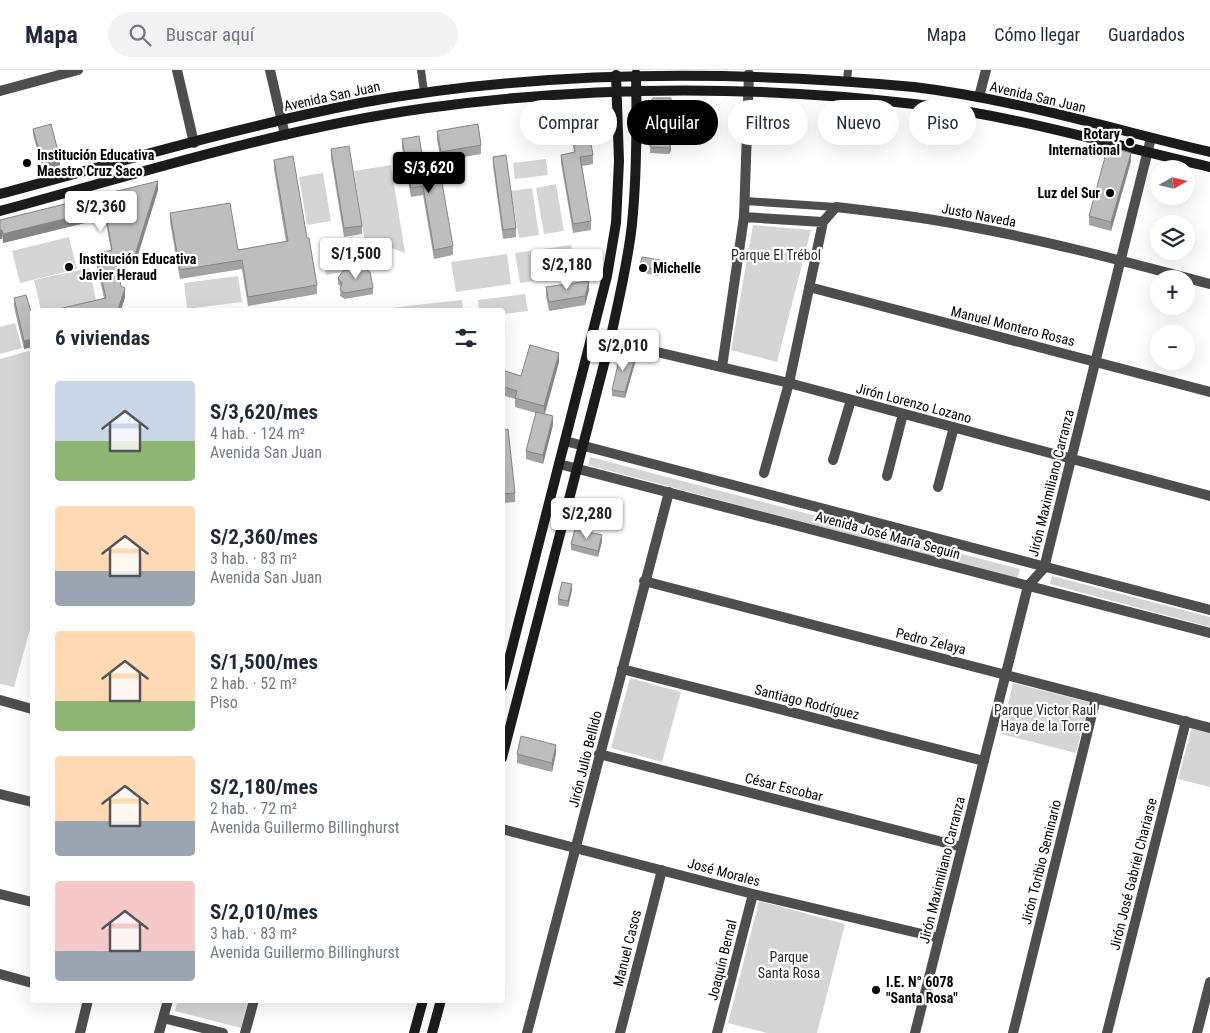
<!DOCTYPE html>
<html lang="es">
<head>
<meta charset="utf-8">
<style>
	:root { --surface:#fff; --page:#f2f2f3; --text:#1f2937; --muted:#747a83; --line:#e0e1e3; --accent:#000 }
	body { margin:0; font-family:"Roboto Condensed",sans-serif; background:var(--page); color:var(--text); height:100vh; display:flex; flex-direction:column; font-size:19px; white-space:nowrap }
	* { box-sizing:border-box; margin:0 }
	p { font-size:16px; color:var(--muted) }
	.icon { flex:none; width:28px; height:28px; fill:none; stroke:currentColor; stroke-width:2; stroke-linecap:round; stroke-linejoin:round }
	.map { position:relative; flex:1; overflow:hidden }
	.sheet { position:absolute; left:30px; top:238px; width:475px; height:695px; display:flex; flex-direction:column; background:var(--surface); border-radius:5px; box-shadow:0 5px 20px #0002 }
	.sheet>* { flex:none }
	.guide { position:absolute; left:520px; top:30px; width:475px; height:45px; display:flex; gap:10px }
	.needle { width:32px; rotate:82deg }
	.buttons { position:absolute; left:1150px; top:90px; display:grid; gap:10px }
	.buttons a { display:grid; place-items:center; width:45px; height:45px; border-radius:50%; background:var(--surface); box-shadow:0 5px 20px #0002; font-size:25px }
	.price { position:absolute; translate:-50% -42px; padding:0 11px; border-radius:5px; background:#fff; color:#222; font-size:16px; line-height:32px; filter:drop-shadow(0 1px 2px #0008) }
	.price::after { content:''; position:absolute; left:50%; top:30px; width:15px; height:11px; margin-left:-8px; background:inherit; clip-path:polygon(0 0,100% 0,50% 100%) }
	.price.on { background:var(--accent); color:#fff }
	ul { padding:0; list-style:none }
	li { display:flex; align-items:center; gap:15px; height:125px; padding:0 25px }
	li span { display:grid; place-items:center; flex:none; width:140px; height:100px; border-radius:5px; color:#555 }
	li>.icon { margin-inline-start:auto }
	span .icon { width:60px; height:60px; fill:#fffc; stroke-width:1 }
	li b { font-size:21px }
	h2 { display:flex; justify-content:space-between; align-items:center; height:60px; padding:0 25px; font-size:21px }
	.tag { padding:0 18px; border-radius:22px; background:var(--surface); box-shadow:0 5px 20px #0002; font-size:18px; line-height:45px }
	.tag.on { background:var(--accent); color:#fff }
	header { display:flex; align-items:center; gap:30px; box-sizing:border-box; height:70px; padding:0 25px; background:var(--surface); border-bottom:1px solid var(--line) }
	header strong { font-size:24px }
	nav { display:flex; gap:28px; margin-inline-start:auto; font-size:18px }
	.search { width:350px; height:45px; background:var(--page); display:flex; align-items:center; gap:12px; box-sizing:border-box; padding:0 18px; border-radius:28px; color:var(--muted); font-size:19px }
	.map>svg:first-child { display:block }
</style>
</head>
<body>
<header>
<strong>Mapa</strong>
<div class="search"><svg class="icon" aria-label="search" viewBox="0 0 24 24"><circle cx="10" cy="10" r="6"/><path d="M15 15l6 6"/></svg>Buscar aquí</div>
<nav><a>Mapa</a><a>Cómo llegar</a><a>Guardados</a></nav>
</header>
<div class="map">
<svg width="1210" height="963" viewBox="0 0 1210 963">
	<rect width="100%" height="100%" fill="#fff"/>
	<path fill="#d5d5d5" d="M546 89 548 105 515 109 513 93Z
		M391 95 405 183 364 168 354 101Z
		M323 103 331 151 307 155 299 107Z
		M556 114 564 161 544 164 536 118Z
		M532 118 539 165 519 168 511 121Z
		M753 155 811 160 777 292 731 280Z
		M69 167 77 199 20 213 12 181Z
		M371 173 375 196 326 205 322 182Z
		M571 175 576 205 520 213 515 183Z
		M507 184 511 214 456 222 451 192Z
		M89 198 97 234 69 240H41L34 210Z
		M238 206 242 232 187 239 184 213Z
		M525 224 528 241 503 244 502 240H479L478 230Z
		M462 230 463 240H371Z
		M15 253 22 278 0 284V257Z
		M32 280V552L14 617 0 614V289Z
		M590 387 1020 499 1017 509 588 395Z
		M1052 506 1210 547V557L1050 514Z
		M630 608 681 622 662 692 611 678Z
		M1013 613 1089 632 1076 683 1001 664Z
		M1192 657 1210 662V717L1178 709Z
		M759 831 845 854 817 963H767L728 953Z
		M178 930H248L241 958 175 941Z"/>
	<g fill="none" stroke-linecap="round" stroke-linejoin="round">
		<path stroke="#4e4e4e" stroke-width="8" d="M421 0 424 22
			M847 11 848 0
			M745 131 836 137"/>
		<path stroke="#4e4e4e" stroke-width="10" d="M177 0 194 73
			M0 21 78 0
			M979 27 986 0
			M744 147 823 152 836 137C880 142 923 147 967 156 1049 171 1130 193 1210 214
			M809 217 1210 322
			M610 271 789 313 1210 426
			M722 297 744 147 749 4
			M833 390 851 330
			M764 403 789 313 823 152
			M887 406 903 344
			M938 417 954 357
			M644 511 1210 658
			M622 599 984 691
			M0 630 32 639
			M599 684 962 777
			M0 724 32 732
			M502 759 753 824 939 868
			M0 824 32 832
			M0 904 32 913
			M163 948 223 963
			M80 963 88 930
			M159 963 168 930
			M245 963 254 930
			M527 963C575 783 620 602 669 422
			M620 963 662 800
			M717 963 753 824
			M915 963 1028 516 1044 498 1151 68
			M1013 963 1096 628
			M1107 963 1186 651
			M1197 963 1210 912"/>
		<path stroke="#4e4e4e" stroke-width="10" d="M270 0 285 65
			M565 371 1210 540
			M559 394 1210 563"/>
		<path stroke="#1b1b1b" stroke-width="10" d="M0 124C119 92 239 57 360 33 541 0 731 0 914 17 1014 29 1112 59 1210 82
			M0 141C141 103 282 58 427 38 587 16 753 15 914 34 1014 45 1112 75 1210 97
			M502 617 607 206 616 153 619 91 616 5
			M502 688 610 271C618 232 628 193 632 154 637 104 637 54 636 4
			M414 963 423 930
			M432 963 441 930"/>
	</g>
	<path fill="#a3a3a3" d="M649 33 671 80 669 84 650 83 651 61H649Z
		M568 38 593 85V94L582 96 591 151V160L573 163 561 93V85L574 82 568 47Z
		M33 59 60 95 43 100 33 65Z
		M437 61 481 75V84L441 91 437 70Z
		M402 69 426 109 453 176V185L434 189 423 125 411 127 402 78Z
		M331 79 362 156V164L344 167 331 88Z
		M493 87 516 158V167L503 169 493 96Z
		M274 90 307 168 317 215V224L248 236 242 199 180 209 170 152V143L238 180 286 172 274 99Z
		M1131 91 1111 161 1089 155V146Z
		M158 120 135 194 116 196 121 216 125 227 121 240H54L104 228 96 193V184L111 180 105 148 3 173 0 150Z
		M640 196H660L658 206 640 202Z
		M338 208 373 218V224L345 229 340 226 341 217 338 214Z
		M546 217 589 220 585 235 549 241 546 226Z
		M14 228 32 245V277L24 279 14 237Z
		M559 292 545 344 553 355 543 394 526 389V381L536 343 515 337V329L502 325V300L521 306Z
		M635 293 625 328 612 326V320Z
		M502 360 515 423V432L502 433Z
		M602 471 598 487 571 480V474Z
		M572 520 568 537 558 535V529Z
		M556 683 552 702 517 693V684Z"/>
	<path fill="#858585" d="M671 74V80L669 84V78Z
		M1131 83V91L1111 161V152Z
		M60 89V95L43 100V94Z
		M158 111V120L135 194V185Z
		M105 139V148L3 173V164Z
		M0 160H2V169H0Z
		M589 211V220L585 235V226Z
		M125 218V227L121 240H118Z
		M32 269V277L24 279V271Z
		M559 283V292L544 345V336Z
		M635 287V293L625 328V322Z
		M553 346V355L543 394V385Z
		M602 465V471L598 487V481Z
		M572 514V520L568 537V531Z
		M556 675V683L552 702V693Z"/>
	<path fill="#bebebe" stroke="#858585" d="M653 28H671V74L669 78 650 77 652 55H649V33Z
		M584 36 593 85 580 87 591 151 573 154 561 85 575 82 568 38Z
		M51 54 60 89 43 94 33 59Z
		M478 54 481 75 441 82 437 61Z
		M419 66 426 109 441 107 453 176 434 180 423 116 411 118 402 69Z
		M349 76 362 156 344 158 331 79Z
		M1108 76 1131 83 1111 152 1089 146Z
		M506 85 516 158 503 160 493 87Z
		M293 86 307 168H309L317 215 248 227 242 190 180 200 170 143 230 133 238 180 288 171 274 90Z
		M158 111 135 185 114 187 121 216 125 218 118 240H54L106 228 96 184 112 180 105 139 3 164 2 160H0V150Z
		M642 187 660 190 658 200 640 196Z
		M363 198 370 202 373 218 345 223 340 220 342 213 338 208 343 201Z
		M589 211 585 226 549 232 546 217Z
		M26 225 32 245V269L24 271 14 228Z
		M530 275 559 283 544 336 515 328 517 321 502 316V300L521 306Z
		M621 281 635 287 625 322 612 320Z
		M536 342 553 346 543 385 526 381Z
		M508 359 515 423 502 424V360Z
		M575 459 602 465 598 481 571 474Z
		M562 512 572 514 568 531 558 529Z
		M521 666 556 675 552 693 517 684Z"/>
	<g fill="#000" stroke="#fff" stroke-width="2">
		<circle cx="1130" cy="72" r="5"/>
		<circle cx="27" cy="93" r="5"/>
		<circle cx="1110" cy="123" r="5"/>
		<circle cx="69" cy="197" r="5"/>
		<circle cx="643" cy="198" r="5"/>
		<circle cx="876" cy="920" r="5"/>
	</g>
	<g text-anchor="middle" stroke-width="4.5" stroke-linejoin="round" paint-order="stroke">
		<g font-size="14" fill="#000" stroke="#fff">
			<text transform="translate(332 26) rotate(-12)" y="5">Avenida San Juan</text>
			<text transform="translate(1038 27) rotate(13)" y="5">Avenida San Juan</text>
			<text transform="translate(979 145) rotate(11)" y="5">Justo Naveda</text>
			<text transform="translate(1013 256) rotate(14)" y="5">Manuel Montero Rosas</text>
			<text transform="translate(914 333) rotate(15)" y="5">Jirón Lorenzo Lozano</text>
			<text transform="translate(1051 413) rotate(-76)" y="5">Jirón Maximiliano Carranza</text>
			<text transform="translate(888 465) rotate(15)" y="5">Avenida José María Seguín</text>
			<text transform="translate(931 571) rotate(14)" y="5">Pedro Zelaya</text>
			<text transform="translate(807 632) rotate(14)" y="5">Santiago Rodríguez</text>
			<text transform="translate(585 689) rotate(-76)" y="5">Jirón Julio Bellido</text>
			<text transform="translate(784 717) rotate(14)" y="5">César Escobar</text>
			<text transform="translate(1041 792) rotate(-76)" y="5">Jirón Toribio Seminario</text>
			<text transform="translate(942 800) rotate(-76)" y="5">Jirón Maximiliano Carranza</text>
			<text transform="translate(724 802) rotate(15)" y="5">José Morales</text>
			<text transform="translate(1133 804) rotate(-76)" y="5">Jirón José Gabriel Chariarse</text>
			<text transform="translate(627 878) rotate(-76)" y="5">Manuel Casos</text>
			<text transform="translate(722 890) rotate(-76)" y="5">Joaquín Bernal</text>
		</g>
		<g font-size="14" font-weight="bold" fill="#000" stroke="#fff" text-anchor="start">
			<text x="1120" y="69" text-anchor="end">Rotary<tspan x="1120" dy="16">International</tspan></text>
			<text x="37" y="90">Institución Educativa<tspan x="37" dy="16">Maestro Cruz Saco</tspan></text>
			<text x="1100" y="128" text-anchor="end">Luz del Sur</text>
			<text x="79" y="194">Institución Educativa<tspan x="79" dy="16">Javier Heraud</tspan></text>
			<text x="653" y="203">Michelle</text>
			<text x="886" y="917">I.E. N° 6078<tspan x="886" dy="16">"Santa Rosa"</tspan></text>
		</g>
		<g font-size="14" fill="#2c2c2c" stroke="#fff">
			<text x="776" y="190">Parque El Trébol</text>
			<text x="1045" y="645">Parque Victor Raul<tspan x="1045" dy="16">Haya de la Torre</tspan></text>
			<text x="789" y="892">Parque<tspan x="789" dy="16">Santa Rosa</tspan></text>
		</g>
	</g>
</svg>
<div class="buttons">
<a><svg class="needle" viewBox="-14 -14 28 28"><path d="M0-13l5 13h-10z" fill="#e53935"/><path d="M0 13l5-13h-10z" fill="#747a83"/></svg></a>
<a><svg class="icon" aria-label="layers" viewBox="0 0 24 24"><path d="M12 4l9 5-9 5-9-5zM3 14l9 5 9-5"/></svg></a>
<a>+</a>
<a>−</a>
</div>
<b class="price on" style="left:429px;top:124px">S/3,620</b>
<b class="price" style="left:101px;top:163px">S/2,360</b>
<b class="price" style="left:356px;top:210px">S/1,500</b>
<b class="price" style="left:567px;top:221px">S/2,180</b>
<b class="price" style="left:623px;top:302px">S/2,010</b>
<b class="price" style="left:587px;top:470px">S/2,280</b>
<div class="guide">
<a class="tag">Comprar</a>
<a class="tag on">Alquilar</a>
<a class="tag">Filtros</a>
<a class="tag">Nuevo</a>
<a class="tag">Piso</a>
</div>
<section class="sheet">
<h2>6 viviendas<svg class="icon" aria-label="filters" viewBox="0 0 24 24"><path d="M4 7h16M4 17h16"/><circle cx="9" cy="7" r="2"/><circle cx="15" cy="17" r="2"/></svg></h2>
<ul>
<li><span style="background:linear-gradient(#c9d6e8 60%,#8fb573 0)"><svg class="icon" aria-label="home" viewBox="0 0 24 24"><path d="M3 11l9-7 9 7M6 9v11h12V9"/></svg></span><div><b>S/3,620/mes</b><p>4 hab. · 124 m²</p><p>Avenida San Juan</p></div></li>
<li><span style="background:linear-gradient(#ffd9b3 65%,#9aa5b1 0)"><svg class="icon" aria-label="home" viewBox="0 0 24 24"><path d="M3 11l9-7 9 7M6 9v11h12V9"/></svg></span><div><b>S/2,360/mes</b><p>3 hab. · 83 m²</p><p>Avenida San Juan</p></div></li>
<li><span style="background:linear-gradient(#ffd9b3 70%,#8fb573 0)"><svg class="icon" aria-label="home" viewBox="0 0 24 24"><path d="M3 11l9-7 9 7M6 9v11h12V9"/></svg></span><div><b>S/1,500/mes</b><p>2 hab. · 52 m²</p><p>Piso</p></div></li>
<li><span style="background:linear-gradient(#ffd9b3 65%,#9aa5b1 0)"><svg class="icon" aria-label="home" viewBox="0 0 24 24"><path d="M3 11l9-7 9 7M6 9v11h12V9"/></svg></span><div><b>S/2,180/mes</b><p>2 hab. · 72 m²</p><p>Avenida Guillermo Billinghurst</p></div></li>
<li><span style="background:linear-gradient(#f6c9c9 70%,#9aa5b1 0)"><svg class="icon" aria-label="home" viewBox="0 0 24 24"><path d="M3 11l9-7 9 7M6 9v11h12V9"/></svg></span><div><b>S/2,010/mes</b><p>3 hab. · 83 m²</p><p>Avenida Guillermo Billinghurst</p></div></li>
</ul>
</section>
</div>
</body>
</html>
